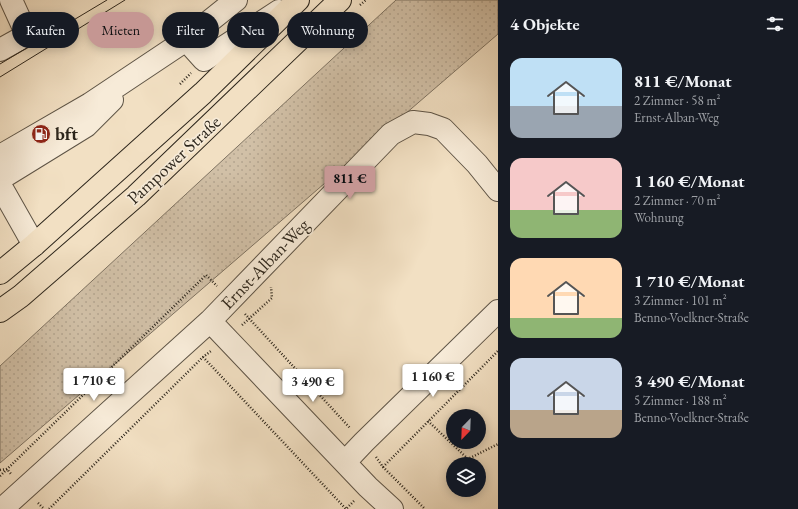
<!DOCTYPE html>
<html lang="de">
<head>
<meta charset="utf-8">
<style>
	:root { --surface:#171b24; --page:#242831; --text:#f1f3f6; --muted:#9ea1a6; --accent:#c59692 }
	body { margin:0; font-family:"EB Garamond",serif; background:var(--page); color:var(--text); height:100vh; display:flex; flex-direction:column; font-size:15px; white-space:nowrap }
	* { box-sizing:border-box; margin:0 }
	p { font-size:13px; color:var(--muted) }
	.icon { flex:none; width:22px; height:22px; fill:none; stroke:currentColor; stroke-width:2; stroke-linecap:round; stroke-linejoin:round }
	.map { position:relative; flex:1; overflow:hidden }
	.details { display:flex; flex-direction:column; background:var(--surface); width:300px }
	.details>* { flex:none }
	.guide { position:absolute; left:12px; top:12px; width:380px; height:36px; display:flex; gap:8px }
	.needle { width:26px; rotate:203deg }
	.tools { position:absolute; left:446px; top:409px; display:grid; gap:8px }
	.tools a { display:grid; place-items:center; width:40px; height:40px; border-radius:50%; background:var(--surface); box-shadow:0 2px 10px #0003; font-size:20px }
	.price { position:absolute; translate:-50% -34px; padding:0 9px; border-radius:4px; background:#fff; color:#222; font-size:13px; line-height:26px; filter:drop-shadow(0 1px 2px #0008) }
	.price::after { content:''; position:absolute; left:50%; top:24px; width:12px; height:9px; margin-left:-6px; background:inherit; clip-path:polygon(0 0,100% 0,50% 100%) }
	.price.current { background:var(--accent); color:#111 }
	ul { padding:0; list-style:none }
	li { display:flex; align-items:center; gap:12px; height:100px; padding:0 12px }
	li span { display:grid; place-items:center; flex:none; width:112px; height:80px; border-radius:12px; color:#555 }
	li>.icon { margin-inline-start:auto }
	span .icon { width:48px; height:48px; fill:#fffc; stroke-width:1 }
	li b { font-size:17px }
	h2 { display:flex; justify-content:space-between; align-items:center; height:48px; padding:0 12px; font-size:17px }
	.pill { padding:0 14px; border-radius:18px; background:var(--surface); box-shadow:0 2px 10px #0003; font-size:14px; line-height:36px }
	.pill.current { background:var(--accent); color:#111 }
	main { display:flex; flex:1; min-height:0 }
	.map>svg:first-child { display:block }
</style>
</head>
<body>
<main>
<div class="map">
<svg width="498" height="509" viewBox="0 0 498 509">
	<defs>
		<pattern id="grass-dots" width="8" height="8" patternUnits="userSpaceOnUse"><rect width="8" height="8" fill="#d1c0a7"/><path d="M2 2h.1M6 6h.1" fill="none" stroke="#b4a58f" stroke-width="1.8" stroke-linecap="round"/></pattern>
	</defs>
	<rect width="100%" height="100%" fill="#f2e0c3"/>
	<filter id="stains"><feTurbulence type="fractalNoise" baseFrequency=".005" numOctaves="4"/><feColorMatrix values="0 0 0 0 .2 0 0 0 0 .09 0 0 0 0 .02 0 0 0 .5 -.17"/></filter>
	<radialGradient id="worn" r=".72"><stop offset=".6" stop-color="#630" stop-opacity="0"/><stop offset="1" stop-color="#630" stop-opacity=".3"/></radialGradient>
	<path fill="url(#grass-dots)" stroke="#7f7362" d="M396 0H498V34L0 463V366Z"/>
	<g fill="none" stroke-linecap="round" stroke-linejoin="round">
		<defs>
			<path id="minor" d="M186 40 236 0
				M0 50 27 35 11 0
				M0 156 90 104 186 40 204 60 279 11
				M0 179 86 126 112 100
				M0 185 34 245
				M210 321 368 487 392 509
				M345 462 364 442 498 311
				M2 509 210 321 391 134 413 122 429 124 443 129 477 164 498 190"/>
			<path id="major" d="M0 273 34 245 203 93 298 0
				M0 311 21 296 136 196 340 0"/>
		</defs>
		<use href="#minor" stroke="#5e5446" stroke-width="24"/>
		<use href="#major" stroke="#2d261c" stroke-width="24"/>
		<path stroke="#2d261c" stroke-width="2.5" stroke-dasharray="1 2" stroke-linecap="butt" d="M360 5 366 0
			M180 84 191 73
			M245 314 350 428
			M242 325 272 298 271 287
			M203 357 346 509 355 500
			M428 421 468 459 498 444
			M376 457 383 467 425 509
			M383 467 498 351
			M0 470 7 469 11 474
			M0 476 206 275 217 286
			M38 503 44 509
			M49 509 203 357 211 351"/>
		<use href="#minor" stroke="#f7ebd8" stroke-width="22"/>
		<use href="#major" stroke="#f2e0c3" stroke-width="22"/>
		<path stroke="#2d261c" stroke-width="1" d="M0 64 107 0
			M0 77 125 0"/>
	</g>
	<defs>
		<symbol id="fuel-disc" viewBox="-11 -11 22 22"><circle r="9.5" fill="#8f2418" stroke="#f7ebd8"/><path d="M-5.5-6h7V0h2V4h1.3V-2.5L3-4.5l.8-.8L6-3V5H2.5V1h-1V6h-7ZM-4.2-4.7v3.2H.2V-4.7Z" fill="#fff"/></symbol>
	</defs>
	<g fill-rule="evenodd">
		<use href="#fuel-disc" x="30" y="123" width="22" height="22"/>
	</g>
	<g text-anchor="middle" stroke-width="3.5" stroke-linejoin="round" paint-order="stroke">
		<g font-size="18" font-weight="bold" fill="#2d261c" stroke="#f7ebd8" text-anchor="start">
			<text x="55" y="140">bft</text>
		</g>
		<g font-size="18" fill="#2d261c" stroke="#f7ebd8">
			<text transform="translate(174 160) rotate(-43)" y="6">Pampower Straße</text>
			<text transform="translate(265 264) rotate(-46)" y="6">Ernst-Alban-Weg</text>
		</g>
	</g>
	<rect width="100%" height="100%" filter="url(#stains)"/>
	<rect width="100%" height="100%" fill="url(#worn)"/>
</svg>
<div class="tools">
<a><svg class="needle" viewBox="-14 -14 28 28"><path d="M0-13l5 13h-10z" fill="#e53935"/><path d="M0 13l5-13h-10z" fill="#9ea1a6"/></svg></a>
<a><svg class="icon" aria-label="layers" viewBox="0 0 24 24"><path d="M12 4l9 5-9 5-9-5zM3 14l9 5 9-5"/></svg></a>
</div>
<b class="price current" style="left:350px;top:200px">811 €</b>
<b class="price" style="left:433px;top:398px">1 160 €</b>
<b class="price" style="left:94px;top:402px">1 710 €</b>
<b class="price" style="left:313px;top:403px">3 490 €</b>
<div class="guide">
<a class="pill">Kaufen</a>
<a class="pill current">Mieten</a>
<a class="pill">Filter</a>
<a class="pill">Neu</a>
<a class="pill">Wohnung</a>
</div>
</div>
<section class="details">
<h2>4 Objekte<svg class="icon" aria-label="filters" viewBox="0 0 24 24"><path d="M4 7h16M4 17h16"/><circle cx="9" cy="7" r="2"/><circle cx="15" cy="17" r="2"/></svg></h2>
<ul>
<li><span style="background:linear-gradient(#bfe0f5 60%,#9aa5b1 0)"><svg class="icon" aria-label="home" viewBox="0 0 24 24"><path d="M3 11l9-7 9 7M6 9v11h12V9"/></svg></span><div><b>811 €/Monat</b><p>2 Zimmer · 58 m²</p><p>Ernst-Alban-Weg</p></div></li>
<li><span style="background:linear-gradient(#f6c9c9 65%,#8fb573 0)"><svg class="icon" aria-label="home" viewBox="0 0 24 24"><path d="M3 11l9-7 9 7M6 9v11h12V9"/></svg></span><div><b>1 160 €/Monat</b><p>2 Zimmer · 70 m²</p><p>Wohnung</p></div></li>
<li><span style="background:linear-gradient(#ffd9b3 75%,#8fb573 0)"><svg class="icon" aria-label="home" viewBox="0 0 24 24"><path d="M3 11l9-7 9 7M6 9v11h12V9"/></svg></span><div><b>1 710 €/Monat</b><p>3 Zimmer · 101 m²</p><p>Benno-Voelkner-Straße</p></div></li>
<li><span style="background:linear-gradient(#c9d6e8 65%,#b9a48a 0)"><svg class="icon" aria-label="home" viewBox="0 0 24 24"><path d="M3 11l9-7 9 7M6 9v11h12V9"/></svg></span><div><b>3 490 €/Monat</b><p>5 Zimmer · 188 m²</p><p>Benno-Voelkner-Straße</p></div></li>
</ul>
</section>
</main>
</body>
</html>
